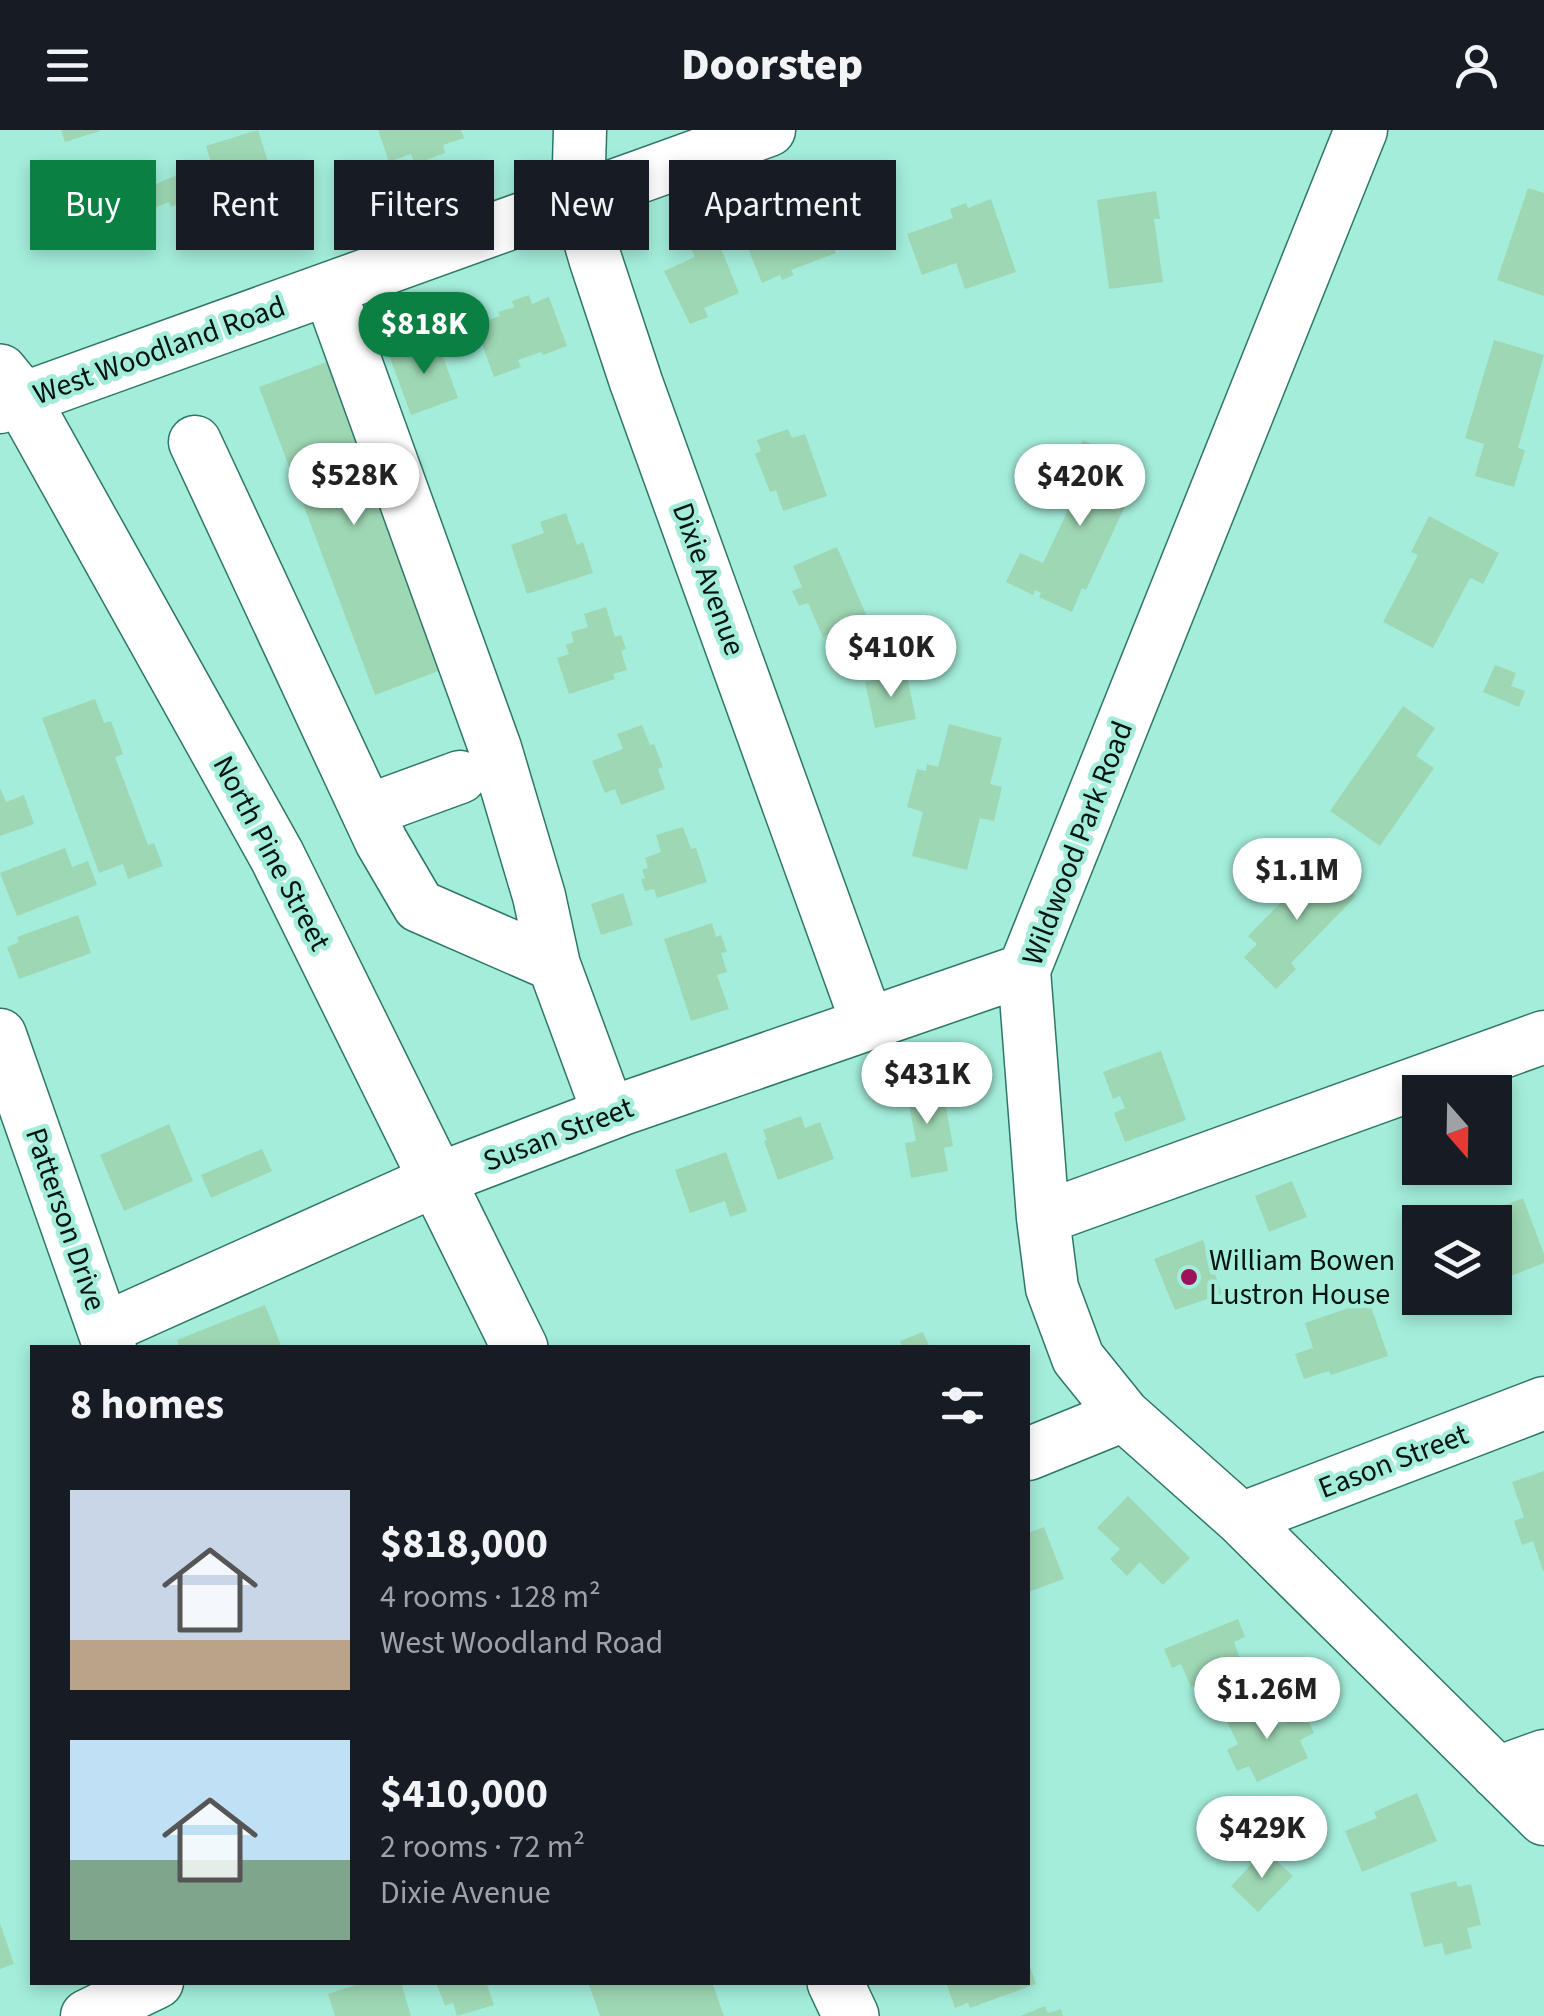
<!DOCTYPE html>
<html lang="en">
<head>
<meta charset="utf-8">
<style>
	:root { --surface:#171b24; --page:#20242c; --text:#f1f3f6; --muted:#9ea1a6; --accent:#0b8043 }
	body { margin:0; font-family:"Source Sans 3",sans-serif; background:var(--page); color:var(--text); height:100vh; display:flex; flex-direction:column; font-size:38px; white-space:nowrap }
	* { box-sizing:border-box; margin:0 }
	p { font-size:32px; color:var(--muted) }
	.icon { flex:none; width:55px; height:55px; fill:none; stroke:currentColor; stroke-width:2; stroke-linecap:round; stroke-linejoin:round }
	.map { position:relative; flex:1; overflow:hidden }
	.details { position:absolute; left:30px; top:1215px; width:1000px; height:640px; display:flex; flex-direction:column; background:var(--surface); border-radius:0px; box-shadow:0 5px 15px #0003 }
	.details>* { flex:none }
	.hud { position:absolute; left:30px; top:30px; width:1000px; height:90px; display:flex; gap:20px }
	.needle { width:65px; rotate:160deg }
	.tools { position:absolute; left:1402px; top:945px; display:grid; gap:20px }
	.tools a { display:grid; place-items:center; width:110px; height:110px; border-radius:0px; background:var(--surface); box-shadow:0 5px 15px #0003; font-size:50px }
	.price { position:absolute; translate:-50% -85px; padding:0 22px; border-radius:35px; background:#fff; color:#222; font-size:32px; line-height:65px; filter:drop-shadow(0 2px 5px #0008) }
	.price::after { content:''; position:absolute; left:50%; top:60px; width:30px; height:22px; margin-left:-15px; background:inherit; clip-path:polygon(0 0,100% 0,50% 100%) }
	.price.on { background:var(--accent); color:#fff }
	ul { padding:0; list-style:none }
	li { display:flex; align-items:center; gap:30px; height:250px; padding:0 40px }
	li span { display:grid; place-items:center; flex:none; width:280px; height:200px; border-radius:0px; color:#555 }
	li>.icon { margin-inline-start:auto }
	span .icon { width:120px; height:120px; fill:#fffc; stroke-width:1 }
	li b { font-size:42px }
	h2 { display:flex; justify-content:space-between; align-items:center; height:120px; padding:0 40px; font-size:42px }
	.chip { padding:0 35px; border-radius:0px; background:var(--surface); box-shadow:0 5px 15px #0003; font-size:35px; line-height:90px }
	.chip.on { background:var(--accent); color:#fff }
	header { display:flex; justify-content:space-between; align-items:center; height:130px; padding:0 40px; background:var(--surface); font-size:45px; font-weight:800 }
	.map>svg:first-child { display:block }
</style>
</head>
<body>
<header><svg class="icon" aria-label="menu" viewBox="0 0 24 24"><path d="M4 6h16M4 12h16M4 18h16"/></svg>Doorstep<svg class="icon" aria-label="person" viewBox="0 0 24 24"><circle cx="12" cy="8" r="4"/><path d="M4 21q1-7 8-7t8 7"/></svg></header>
<div class="map">
<svg width="1544" height="1886" viewBox="0 0 1544 1886">
	<rect width="100%" height="100%" fill="#a4eddb"/>
	<path fill="#9ed7b4" d="M61 0H100V1L65 12Z
		M258 0 274 51 259 55 264 72 240 80 233 58 220 62 206 16Z
		M378 0H461L464 8 443 15 445 23 415 34 411 24 389 32Z
		M179 44 189 71 171 77 169 72 138 84 131 65Z
		M1528 58 1544 63V166L1497 150Z
		M1156 61 1160 89H1154L1163 152 1109 159 1097 70Z
		M991 69 1016 142 965 159 956 133 922 145 907 104 953 88 950 79 966 73 968 78Z
		M820 83 836 123 791 140 794 145 782 150 780 145 762 153 745 111 772 100 770 93 781 88 785 97Z
		M716 106 739 163 704 178 708 187 690 194 664 141 695 127 690 117Z
		M529 165 532 174 549 167 567 216 543 225 541 222 518 230 521 237 494 247 475 195 500 186 498 182 514 177 512 171Z
		M436 208 458 268 411 285 389 225Z
		M1494 210 1544 225 1518 318 1525 320 1514 357 1475 346 1484 314 1465 308Z
		M332 230 449 537 375 565 259 257Z
		M788 299 792 308 805 304 827 366 783 381 776 360 770 362 755 324 761 321 757 310Z
		M1083 310 1139 336 1129 357 1133 359 1086 460 1082 458 1072 482 1039 467 1041 463 1035 460 1033 465 1006 452 1020 423 1043 433 1079 357 1064 350Z
		M566 383 577 415 583 412 593 443 527 464 511 415 544 403 540 392Z
		M1429 386 1499 423 1483 454 1470 448 1433 518 1383 492 1418 425 1411 422Z
		M837 417 867 487 823 507 808 473 799 476 792 461 802 457 793 436Z
		M606 477 615 507 621 505 626 519 621 521 627 540 613 544 615 549 569 564 557 528 569 524 566 515 574 512 571 502 588 497 584 484Z
		M1495 535 1516 543 1511 556 1525 561 1519 577 1483 562Z
		M906 542 916 589 875 598 865 552Z
		M95 569 104 593 111 591 123 624 115 627 148 715 154 713 163 736 128 749 123 734 99 743 42 588Z
		M1403 576 1435 598 1416 626 1434 638 1380 716 1330 681Z
		M949 594 1002 608 990 654 1002 657 994 691 980 688 967 740 912 726 923 682 907 677 917 639 926 641 927 634 938 637Z
		M642 595 650 615 654 614 663 637 658 639 665 659 621 675 615 659 605 663 592 631 623 619 617 604Z
		M0 658 6 672 24 665 34 694 0 706Z
		M683 697 691 719 696 718 707 752 657 768 654 759 645 761 641 749 645 748 642 740 648 738 645 728 661 722 656 705Z
		M65 718 72 737 88 731 97 755 17 786 0 743Z
		M1320 731 1356 766 1291 833 1296 839 1276 859 1244 827 1257 814 1248 806 1287 766 1285 764Z
		M623 763 633 795 601 805 591 774Z
		M78 785 91 823 19 849 7 817 19 812 17 807Z
		M712 793 716 807 721 805 727 822 721 823 727 842 717 845 729 879 691 891 664 809Z
		M1161 921 1186 990 1125 1012 1114 983 1125 978 1120 966 1113 969 1103 942Z
		M932 943 936 962 943 961 953 1016 944 1018 948 1041 911 1048 905 1013 916 1011 904 948Z
		M801 986 805 998 820 992 834 1029 778 1050 764 1011 767 1010 763 1000Z
		M169 994 193 1051 124 1081 100 1025Z
		M262 1019 272 1041 211 1068 201 1045Z
		M726 1022 747 1081 730 1087 725 1071 690 1083 675 1040Z
		M1292 1051 1307 1087 1269 1102 1255 1066Z
		M1523 1068 1544 1124V1133L1495 1152V1092H1487L1484 1083Z
		M1203 1110 1222 1164 1175 1180 1154 1129Z
		M1369 1171 1388 1226 1331 1245 1329 1241 1304 1249 1295 1224 1313 1218 1305 1193Z
		M265 1175 282 1218H180L177 1210Z
		M923 1202 930 1218H903L900 1211Z
		M1544 1341V1441H1543L1533 1411 1522 1415 1514 1391 1524 1387 1512 1352Z
		M1128 1366 1190 1428 1163 1455 1140 1432 1127 1446 1110 1429 1120 1419 1097 1398Z
		M1044 1397 1064 1449 1028 1462V1403Z
		M1238 1489 1245 1507 1234 1512 1243 1537 1191 1557 1181 1534 1172 1538 1164 1519Z
		M1266 1571 1278 1596 1305 1584 1314 1603 1300 1610 1308 1628 1257 1652 1249 1636 1237 1641 1227 1620 1238 1614 1226 1590Z
		M1417 1663 1437 1711 1362 1742 1345 1701 1377 1688 1374 1682Z
		M1265 1720 1293 1746 1258 1782 1231 1756Z
		M1456 1751 1458 1757 1471 1754 1481 1795 1467 1798 1472 1818 1445 1825 1442 1813 1424 1817 1410 1763Z
		M0 1793 14 1834 0 1839Z
		M1028 1831 1036 1854 970 1878 968 1873 955 1878 946 1852H1028Z
		M365 1852H401L411 1886H335L328 1864Z
		M436 1852H486L494 1875 457 1886 453 1873 445 1876Z
		M588 1852H712L724 1886H600Z
		M1045 1876 1048 1883 1061 1879 1063 1886H1020Z"/>
	<g fill="none" stroke-linecap="round" stroke-linejoin="round">
		<defs>
			<path id="minor" d="M580 0 578 69 595 128 636 252 867 892
				M1361 0 1024 840 1043 1088 1052 1158 1078 1228 1124 1285 1241 1389 1544 1689
				M329 159 495 618 539 766 554 835
				M0 277 769 0
				M195 312 381 711 419 776 554 835 609 984
				M367 681 460 647
				M0 905 110 1218
				M1043 1088 1544 907
				M104 1199 436 1050 622 979 1024 840
				M1028 1324 1124 1285
				M1241 1389 1544 1273
				M1497 1643 1544 1626
				M87 1886 157 1852"/>
			<path id="major" d="M0 242 22 269 277 726 520 1218
				M835 1852 851 1886"/>
		</defs>
		<use href="#minor" stroke="#2e7768" stroke-width="55"/>
		<use href="#major" stroke="#2e7768" stroke-width="58"/>
		<use href="#minor" stroke="#fff" stroke-width="52"/>
		<use href="#major" stroke="#fff" stroke-width="55"/>
	</g>
	<circle fill="#9f115a" stroke="#a4eddb" stroke-width="4" cx="1189" cy="1147" r="10"/>
	<g text-anchor="middle" stroke-width="9" stroke-linejoin="round" paint-order="stroke">
		<g font-size="30" fill="#00150f" stroke="#a4eddb">
			<text transform="translate(159 220) rotate(-20)" y="10">West Woodland Road</text>
			<text transform="translate(709 449) rotate(70)" y="10">Dixie Avenue</text>
			<text transform="translate(1077 713) rotate(-69)" y="10">Wildwood Park Road</text>
			<text transform="translate(272 723) rotate(62)" y="10">North Pine Street</text>
			<text transform="translate(558 1004) rotate(-21)" y="10">Susan Street</text>
			<text transform="translate(66 1089) rotate(71)" y="10">Patterson Drive</text>
			<text transform="translate(1393 1331) rotate(-21)" y="10">Eason Street</text>
		</g>
		<g font-size="30" fill="#00150f" stroke="#a4eddb" text-anchor="start">
			<text x="1209" y="1140">William Bowen<tspan x="1209" dy="34">Lustron House</tspan></text>
		</g>
	</g>
</svg>
<div class="tools">
<a><svg class="needle" viewBox="-14 -14 28 28"><path d="M0-13l5 13h-10z" fill="#e53935"/><path d="M0 13l5-13h-10z" fill="#9ea1a6"/></svg></a>
<a><svg class="icon" aria-label="layers" viewBox="0 0 24 24"><path d="M12 4l9 5-9 5-9-5zM3 14l9 5 9-5"/></svg></a>
</div>
<b class="price on" style="left:424px;top:247px">$818K</b>
<b class="price" style="left:354px;top:398px">$528K</b>
<b class="price" style="left:1080px;top:399px">$420K</b>
<b class="price" style="left:891px;top:570px">$410K</b>
<b class="price" style="left:1297px;top:793px">$1.1M</b>
<b class="price" style="left:927px;top:997px">$431K</b>
<b class="price" style="left:1267px;top:1612px">$1.26M</b>
<b class="price" style="left:1262px;top:1751px">$429K</b>
<div class="hud">
<a class="chip on">Buy</a>
<a class="chip">Rent</a>
<a class="chip">Filters</a>
<a class="chip">New</a>
<a class="chip">Apartment</a>
</div>
<section class="details">
<h2>8 homes<svg class="icon" aria-label="filters" viewBox="0 0 24 24"><path d="M4 7h16M4 17h16"/><circle cx="9" cy="7" r="2"/><circle cx="15" cy="17" r="2"/></svg></h2>
<ul>
<li><span style="background:linear-gradient(#c9d6e8 75%,#b9a48a 0)"><svg class="icon" aria-label="home" viewBox="0 0 24 24"><path d="M3 11l9-7 9 7M6 9v11h12V9"/></svg></span><div><b>$818,000</b><p>4 rooms · 128 m²</p><p>West Woodland Road</p></div></li>
<li><span style="background:linear-gradient(#bfe0f5 60%,#7fa58c 0)"><svg class="icon" aria-label="home" viewBox="0 0 24 24"><path d="M3 11l9-7 9 7M6 9v11h12V9"/></svg></span><div><b>$410,000</b><p>2 rooms · 72 m²</p><p>Dixie Avenue</p></div></li>
</ul>
</section>
</div>
</body>
</html>
